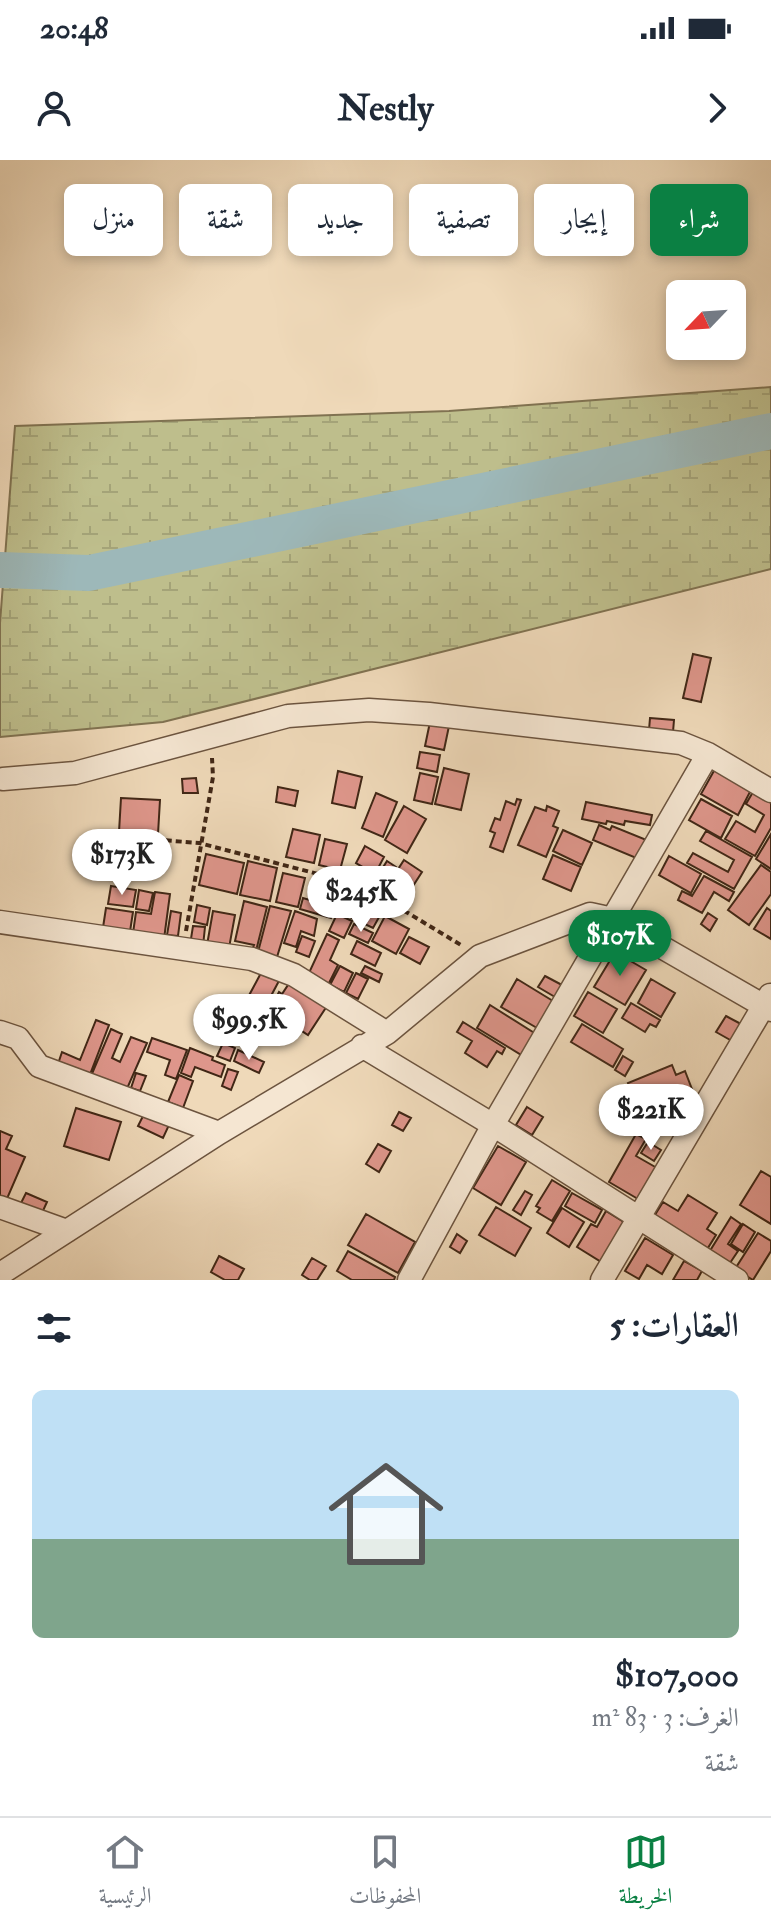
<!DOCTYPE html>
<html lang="ar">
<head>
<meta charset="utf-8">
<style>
	:root { --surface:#fff; --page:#f6f6f7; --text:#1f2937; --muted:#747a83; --line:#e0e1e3; --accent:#0b8043 }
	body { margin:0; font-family:"IM FELL Double Pica",Amiri,serif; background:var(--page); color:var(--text); direction:rtl; height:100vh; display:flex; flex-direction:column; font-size:30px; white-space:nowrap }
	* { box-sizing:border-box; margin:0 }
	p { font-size:26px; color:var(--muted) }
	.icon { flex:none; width:44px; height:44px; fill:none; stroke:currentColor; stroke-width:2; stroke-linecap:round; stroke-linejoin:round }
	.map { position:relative; height:1120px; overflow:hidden; direction:ltr }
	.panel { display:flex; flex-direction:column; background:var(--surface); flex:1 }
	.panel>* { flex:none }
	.hud { position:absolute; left:24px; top:24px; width:724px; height:72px; direction:rtl; display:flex; gap:16px }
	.needle { width:52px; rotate:245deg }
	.controls { position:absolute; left:666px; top:120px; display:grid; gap:16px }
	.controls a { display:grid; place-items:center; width:80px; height:80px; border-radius:12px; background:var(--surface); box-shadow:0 4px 12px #0003; font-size:40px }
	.price { position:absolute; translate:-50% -68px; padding:0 18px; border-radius:28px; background:#fff; color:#222; font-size:26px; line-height:52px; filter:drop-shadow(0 2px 4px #0008) }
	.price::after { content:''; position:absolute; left:50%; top:48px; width:24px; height:18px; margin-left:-12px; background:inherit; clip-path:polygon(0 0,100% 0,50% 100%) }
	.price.active { background:var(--accent); color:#fff }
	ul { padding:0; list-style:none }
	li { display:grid; align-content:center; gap:16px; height:424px; padding:0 32px }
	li+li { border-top:2px solid var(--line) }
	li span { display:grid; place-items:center; height:248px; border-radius:12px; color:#555 }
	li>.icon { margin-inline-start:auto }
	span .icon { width:144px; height:144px; fill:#fffc; stroke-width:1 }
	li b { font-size:34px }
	h2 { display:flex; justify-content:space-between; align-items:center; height:96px; padding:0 32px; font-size:34px }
	.pill { padding:0 28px; border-radius:12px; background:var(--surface); box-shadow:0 4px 12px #0003; font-size:28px; line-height:72px }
	.pill.active { background:var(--accent); color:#fff }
	.status { display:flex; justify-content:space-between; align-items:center; height:56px; padding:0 40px; background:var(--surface); direction:ltr }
	.status svg { height:22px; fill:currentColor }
	header { display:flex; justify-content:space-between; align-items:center; height:104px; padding:0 32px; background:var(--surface); font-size:36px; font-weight:800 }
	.tab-bar { display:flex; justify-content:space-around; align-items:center; height:112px; border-top:2px solid var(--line); background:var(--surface); font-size:22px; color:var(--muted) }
	.tab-bar a { display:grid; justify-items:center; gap:4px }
	.tab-bar .active { color:var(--accent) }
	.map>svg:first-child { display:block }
</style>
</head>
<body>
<div class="status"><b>20:48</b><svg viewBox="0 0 49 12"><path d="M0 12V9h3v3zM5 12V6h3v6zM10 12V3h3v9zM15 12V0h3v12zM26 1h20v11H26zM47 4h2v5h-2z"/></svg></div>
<header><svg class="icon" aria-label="forward" viewBox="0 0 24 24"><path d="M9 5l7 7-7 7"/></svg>Nestly<svg class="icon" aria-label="person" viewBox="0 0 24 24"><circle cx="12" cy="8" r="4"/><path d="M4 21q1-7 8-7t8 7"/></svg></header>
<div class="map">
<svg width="771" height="1120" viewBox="0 0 771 1120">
	<defs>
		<pattern id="wetland-marsh" width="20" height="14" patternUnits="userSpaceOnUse" patternTransform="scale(2)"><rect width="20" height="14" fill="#bebe8c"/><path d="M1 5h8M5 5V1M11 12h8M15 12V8" fill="none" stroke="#a4a378"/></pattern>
	</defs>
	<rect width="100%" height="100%" fill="#efd9b9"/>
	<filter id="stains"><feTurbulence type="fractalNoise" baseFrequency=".0025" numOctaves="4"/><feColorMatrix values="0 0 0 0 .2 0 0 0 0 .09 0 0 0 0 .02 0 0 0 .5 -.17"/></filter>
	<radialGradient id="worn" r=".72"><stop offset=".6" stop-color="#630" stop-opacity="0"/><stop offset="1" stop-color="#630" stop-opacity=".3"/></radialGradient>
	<path fill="url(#wetland-marsh)" stroke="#807251" stroke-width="2" d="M771 227V409L163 562 0 577V463L15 266 449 251Z"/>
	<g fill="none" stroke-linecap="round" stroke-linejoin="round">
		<path stroke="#9db8b9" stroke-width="36" d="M0 410 89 413 771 271"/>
	</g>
	<path fill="#de968b" stroke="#412716" stroke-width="2" d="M693 494 711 498 701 542 683 538Z
		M650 558 674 560 673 572 649 570Z
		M430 562 449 566 444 590 425 586Z
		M420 592 440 595 437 612 417 608Z
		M444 608 469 614 461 650 435 644Z
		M715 609 751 630 738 655 701 634Z
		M338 611 362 617 355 648 332 643Z
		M420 613 438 617 432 644 414 640Z
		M196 618 198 633H183L182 619Z
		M278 627 298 631 295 646 276 642Z
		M753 632 771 643V668L755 696 725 679 736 661 755 672 764 655 746 644Z
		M376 633 397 642 383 677 362 668Z
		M121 638 160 640 158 674 119 672Z
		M517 639 521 640 503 692 490 687 495 673 490 671 495 658 500 660 506 641 515 645Z
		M701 639 732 656 721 678 689 660Z
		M586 642 652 655 650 665 625 661 624 665 607 661 606 664 582 659Z
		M404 646 426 659 407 693 385 680Z
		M547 646 559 651 553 666 558 668 546 697 518 685 535 647 546 651Z
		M599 665 610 670 612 666 649 681 641 700 593 680Z
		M293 669 320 675 314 703 286 697Z
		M563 670 592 683 582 705 553 691Z
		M706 671 752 697 734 729 687 703 693 693 728 712 734 700 700 681Z
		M771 674V709L756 699Z
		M325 679 347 684 340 710 319 705Z
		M365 686 384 697 375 714 356 703Z
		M206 694 244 703 237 734 199 725Z
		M553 695 581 707 571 731 543 719Z
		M669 696 701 714 691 733 659 715Z
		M404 700 422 712 400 746 382 734Z
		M248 701 277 708 270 741 240 735Z
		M387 701 396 707 380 732 371 727Z
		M761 705 771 712V734L749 765 728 750Z
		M283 713 305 718 298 747 276 742Z
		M704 716 734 732 729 741 714 732 702 753 678 740 682 731 692 736Z
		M328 723 340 726 331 758 300 749 303 738 323 744Z
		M111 726 136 730 133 747 108 744Z
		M139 730 153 733 149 751 136 749Z
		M345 731 383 750 373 768 335 750Z
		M155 732 170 734 164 779 133 773 136 752 151 754Z
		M244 741 267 747 256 791 252 790 254 785 235 781Z
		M197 745 210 748 207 765 194 762Z
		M270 746 291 751 277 797 258 792Z
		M106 748 133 752 129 778 102 774Z
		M767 748 771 751V779L754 769Z
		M171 751 181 753 178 776 167 775Z
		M213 751 235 755 229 788 207 785Z
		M295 751 317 759 314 776 301 771 296 787 284 783Z
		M708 753 717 759 710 771 701 764Z
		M337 754 352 761 344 778 329 771Z
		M385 756 409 769 396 794 372 781Z
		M354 764 373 773 368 783 349 774Z
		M193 766 205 767 203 786 190 785Z
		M327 774 339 780 330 800 338 805 328 825 308 815Z
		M302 776 315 781 309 797 296 792Z
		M409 777 429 787 420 804 400 793Z
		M357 781 381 793 375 806 351 794Z
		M615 792 646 810 625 845 594 827Z
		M340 806 353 813 344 832 330 825Z
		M365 806 382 814 379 822 361 813Z
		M271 811 281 817 263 851 246 841 261 813 268 817Z
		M356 813 368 819 358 839 346 833Z
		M545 816 562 825 555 837 538 827Z
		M517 819 553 841 537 868 501 847Z
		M651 819 675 833 661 857 638 843Z
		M290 822 327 846 308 875 270 850 279 832 282 834Z
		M588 832 617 849 603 873 574 856Z
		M631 843 660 860 656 867 650 864 645 872 622 858Z
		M490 845 536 874 523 896 477 868Z
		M240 852 251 858 240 878 228 872Z
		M726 856 741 864 732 881 716 872Z
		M96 860 109 865 89 917 58 904 62 892 80 900Z
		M463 862 505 888 502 894 497 891 487 907 465 893 472 881 457 872Z
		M251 863 261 869 251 885 242 880Z
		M582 864 623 889 613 907 571 882Z
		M111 869 122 874 112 898 120 902 131 877 147 883 126 931 91 916Z
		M152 878 187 890 176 919 165 915 170 900 147 892Z
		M223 883 235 888 230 901 217 896Z
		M190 888 213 897 212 900 225 905 221 917 195 907 191 917 181 913Z
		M238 890 264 902 259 913 234 901Z
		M623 896 633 902 625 916 615 910Z
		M672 905 676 915 685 911 695 937 687 940 691 949 681 953 684 962 665 970 662 961 647 967 640 952 635 954 628 937 633 935 628 923Z
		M228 909 238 912 231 930 222 926Z
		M136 913 146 916 140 931 131 928Z
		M179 915 193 921 183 948 168 942Z
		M527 947 543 957 532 975 516 965Z
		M76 948 121 962 109 1000 64 986Z
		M145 952 169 965 163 978 138 966Z
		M399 952 411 958 403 971 392 965Z
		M0 971 12 976 6 989 25 997 6 1041 0 1038Z
		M636 974 646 979 636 996 657 1008 638 1039 609 1022Z
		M648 982 661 990 654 1001 641 993Z
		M378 984 391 991 379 1012 366 1004Z
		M498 986 526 1002 501 1045 473 1028Z
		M761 1011 771 1017V1064L740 1045Z
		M552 1020 570 1031 552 1061 537 1052 540 1048 536 1046Z
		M525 1031 532 1035 521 1055 513 1050Z
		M26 1033 47 1042 42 1053 21 1043Z
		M572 1033 602 1050 595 1063 565 1046Z
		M688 1035 717 1053 707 1069 716 1075 706 1091 653 1058 663 1042 678 1051Z
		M496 1047 531 1068 515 1096 479 1075Z
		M562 1048 584 1062 569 1087 547 1073Z
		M606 1051 627 1064 603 1103 577 1087 591 1064 597 1067Z
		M366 1054 415 1082 398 1113 348 1085Z
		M731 1057 741 1064 728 1084 738 1091 728 1106 708 1094Z
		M743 1064 755 1072 743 1092 731 1084Z
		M758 1073 771 1081V1091L753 1120 735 1109Z
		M457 1074 467 1081 460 1093 450 1087Z
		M645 1078 673 1095 662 1114 647 1105 639 1119 625 1111Z
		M348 1091 395 1117 394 1120H352L337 1111Z
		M219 1096 244 1109 238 1120H225L211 1112Z
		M312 1098 326 1106 317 1120H310L302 1115Z
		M684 1101 702 1111 697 1120H673Z"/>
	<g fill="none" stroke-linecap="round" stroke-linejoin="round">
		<defs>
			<path id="street" d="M3 619 75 613 288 556 369 550 429 554 681 583 708 594 771 631
				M0 762 252 799 294 815 387 873
				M0 872 18 878 39 906 219 973
				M362 886 493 965 737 1120
				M0 1047 67 1071
				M0 1114 219 973 387 873 480 796 590 754 613 759 771 850
				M409 1120 493 965 708 594
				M602 1120 770 835"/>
		</defs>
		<use href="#street" stroke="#6c543f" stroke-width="25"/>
		<path stroke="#412716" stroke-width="4" stroke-dasharray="6 4" stroke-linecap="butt" d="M86 674 199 683 345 721 408 753 461 785
			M186 771 213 617 212 598"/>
		<use href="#street" stroke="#f5e6d2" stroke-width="22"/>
	</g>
	<rect width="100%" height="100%" filter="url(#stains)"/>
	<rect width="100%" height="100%" fill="url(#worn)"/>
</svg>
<div class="controls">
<a><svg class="needle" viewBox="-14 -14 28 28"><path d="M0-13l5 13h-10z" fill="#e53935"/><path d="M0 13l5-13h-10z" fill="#747a83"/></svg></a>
</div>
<b class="price" style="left:122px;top:737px">$173K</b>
<b class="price" style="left:361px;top:774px">$245K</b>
<b class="price active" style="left:620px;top:818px">$107K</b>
<b class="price" style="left:249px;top:902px">$99.5K</b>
<b class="price" style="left:651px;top:992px">$221K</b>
<div class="hud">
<a class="pill active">شراء</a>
<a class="pill">إيجار</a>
<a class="pill">تصفية</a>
<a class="pill">جديد</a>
<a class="pill">شقة</a>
<a class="pill">منزل</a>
</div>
</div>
<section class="panel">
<h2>العقارات: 5<svg class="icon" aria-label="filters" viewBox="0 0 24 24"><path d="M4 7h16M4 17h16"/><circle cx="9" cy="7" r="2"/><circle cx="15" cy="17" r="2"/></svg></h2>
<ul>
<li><span style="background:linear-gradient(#bfe0f5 60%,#7fa58c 0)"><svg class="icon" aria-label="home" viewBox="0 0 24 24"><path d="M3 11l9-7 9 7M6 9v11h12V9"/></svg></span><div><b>$107,000</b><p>الغرف: 3 · 83 m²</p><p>شقة</p></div></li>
</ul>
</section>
<nav class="tab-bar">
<a class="active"><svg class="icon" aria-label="map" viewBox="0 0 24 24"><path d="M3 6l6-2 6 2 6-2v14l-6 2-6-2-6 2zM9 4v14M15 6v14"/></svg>الخريطة</a>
<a><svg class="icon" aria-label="saved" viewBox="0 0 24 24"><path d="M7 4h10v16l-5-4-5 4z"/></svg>المحفوظات</a>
<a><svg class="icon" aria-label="home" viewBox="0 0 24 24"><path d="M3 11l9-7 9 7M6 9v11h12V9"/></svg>الرئيسية</a>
</nav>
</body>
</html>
